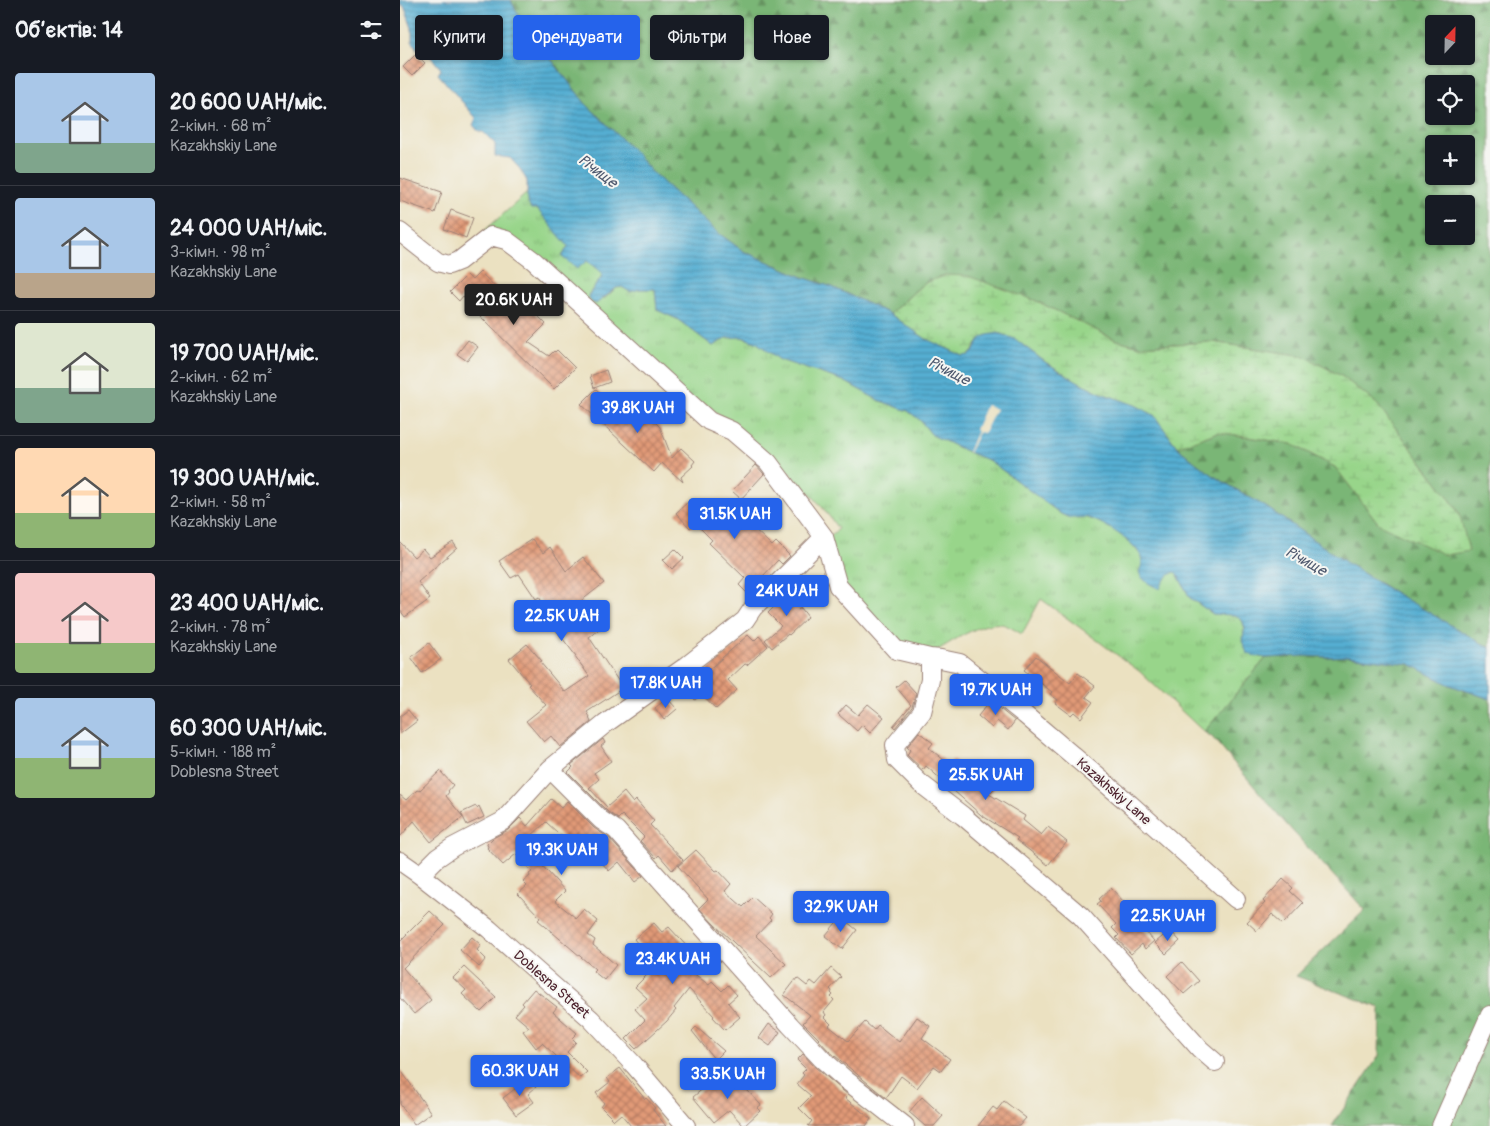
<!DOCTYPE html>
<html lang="uk">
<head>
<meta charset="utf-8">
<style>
	:root { --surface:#171b24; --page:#20242c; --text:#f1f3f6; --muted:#9ea1a6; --line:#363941; --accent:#2563eb }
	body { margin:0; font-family:Pangolin,sans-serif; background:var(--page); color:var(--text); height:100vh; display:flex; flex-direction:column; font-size:19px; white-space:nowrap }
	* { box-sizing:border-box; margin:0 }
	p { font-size:16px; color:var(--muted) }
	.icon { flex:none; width:28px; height:28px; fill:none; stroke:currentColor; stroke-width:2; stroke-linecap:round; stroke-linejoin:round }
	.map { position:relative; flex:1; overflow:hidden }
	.sheet { display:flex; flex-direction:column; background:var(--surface); width:400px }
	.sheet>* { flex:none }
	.top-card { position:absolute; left:15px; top:15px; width:475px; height:45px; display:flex; gap:10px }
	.needle { width:32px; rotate:22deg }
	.tools { position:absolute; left:1025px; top:15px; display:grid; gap:10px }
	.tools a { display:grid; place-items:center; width:50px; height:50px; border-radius:5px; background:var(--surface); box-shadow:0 1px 4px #0004; font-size:25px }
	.price { position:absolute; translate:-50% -42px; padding:0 11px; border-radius:5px; background:var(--accent); color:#fff; font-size:16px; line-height:32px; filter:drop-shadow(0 1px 2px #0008) }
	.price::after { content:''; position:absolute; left:50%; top:30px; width:15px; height:11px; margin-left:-8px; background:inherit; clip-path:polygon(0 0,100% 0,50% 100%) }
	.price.active { background:#222; color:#fff }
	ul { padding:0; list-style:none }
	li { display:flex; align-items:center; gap:15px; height:125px; padding:0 15px }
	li+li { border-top:1px solid var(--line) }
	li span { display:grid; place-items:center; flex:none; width:140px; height:100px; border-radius:5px; color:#555 }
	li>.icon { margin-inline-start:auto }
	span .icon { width:60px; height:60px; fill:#fffc; stroke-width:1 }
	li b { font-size:21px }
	h2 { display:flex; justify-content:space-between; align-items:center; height:60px; padding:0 15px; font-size:21px }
	.chip { padding:0 18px; border-radius:5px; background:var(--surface); box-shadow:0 1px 4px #0004; font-size:18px; line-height:45px }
	.chip.active { background:var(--accent); color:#fff }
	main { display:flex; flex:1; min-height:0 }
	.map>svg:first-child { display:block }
</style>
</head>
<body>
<main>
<section class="sheet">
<h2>Об’єктів: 14<svg class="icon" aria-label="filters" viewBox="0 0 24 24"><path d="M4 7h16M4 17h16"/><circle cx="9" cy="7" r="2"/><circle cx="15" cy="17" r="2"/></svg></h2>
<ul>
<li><span style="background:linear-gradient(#a9c7e8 70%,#7fa58c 0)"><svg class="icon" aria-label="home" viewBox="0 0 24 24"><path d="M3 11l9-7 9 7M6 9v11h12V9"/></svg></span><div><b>20 600 UAH/міс.</b><p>2-кімн. · 68 m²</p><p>Kazakhskiy Lane</p></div></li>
<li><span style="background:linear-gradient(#a9c7e8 75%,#b9a48a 0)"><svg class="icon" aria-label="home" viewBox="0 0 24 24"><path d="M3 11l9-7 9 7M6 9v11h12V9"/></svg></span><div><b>24 000 UAH/міс.</b><p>3-кімн. · 98 m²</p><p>Kazakhskiy Lane</p></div></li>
<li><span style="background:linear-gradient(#dfe7d0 65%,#7fa58c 0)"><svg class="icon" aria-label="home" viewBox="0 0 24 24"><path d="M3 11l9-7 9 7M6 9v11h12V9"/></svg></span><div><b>19 700 UAH/міс.</b><p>2-кімн. · 62 m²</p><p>Kazakhskiy Lane</p></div></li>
<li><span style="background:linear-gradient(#ffd9b3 65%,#8fb573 0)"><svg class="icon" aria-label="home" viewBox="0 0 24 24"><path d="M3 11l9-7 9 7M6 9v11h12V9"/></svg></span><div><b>19 300 UAH/міс.</b><p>2-кімн. · 58 m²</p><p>Kazakhskiy Lane</p></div></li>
<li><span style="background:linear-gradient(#f6c9c9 70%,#8fb573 0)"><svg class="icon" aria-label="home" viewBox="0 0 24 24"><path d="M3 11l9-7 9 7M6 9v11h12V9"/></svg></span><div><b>23 400 UAH/міс.</b><p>2-кімн. · 78 m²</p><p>Kazakhskiy Lane</p></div></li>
<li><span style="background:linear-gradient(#a9c7e8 60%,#8fb573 0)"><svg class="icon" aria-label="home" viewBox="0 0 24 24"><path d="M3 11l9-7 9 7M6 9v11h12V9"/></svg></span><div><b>60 300 UAH/міс.</b><p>5-кімн. · 188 m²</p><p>Doblesna Street</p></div></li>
</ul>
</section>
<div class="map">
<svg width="1090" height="1126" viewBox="0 0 1090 1126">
	<defs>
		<pattern id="grass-tufts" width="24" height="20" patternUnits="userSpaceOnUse" patternTransform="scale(1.25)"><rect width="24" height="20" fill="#98d58a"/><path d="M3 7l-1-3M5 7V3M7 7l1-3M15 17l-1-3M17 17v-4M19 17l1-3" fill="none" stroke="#84b677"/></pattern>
		<pattern id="forest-firs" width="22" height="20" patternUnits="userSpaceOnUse" patternTransform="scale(1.25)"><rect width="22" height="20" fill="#7ab676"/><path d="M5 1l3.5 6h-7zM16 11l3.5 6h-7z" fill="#669361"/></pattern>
		<pattern id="wetland-marsh" width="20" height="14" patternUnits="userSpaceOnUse" patternTransform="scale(1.25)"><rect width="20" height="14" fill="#98d58a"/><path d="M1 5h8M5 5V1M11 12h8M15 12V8" fill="none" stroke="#84b677"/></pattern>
		<pattern id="water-rules" width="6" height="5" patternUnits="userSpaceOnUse" patternTransform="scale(1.25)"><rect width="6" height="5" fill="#54aed2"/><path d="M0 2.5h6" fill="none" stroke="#488dab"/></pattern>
		<pattern id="building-cross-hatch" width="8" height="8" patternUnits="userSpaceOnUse" patternTransform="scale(1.25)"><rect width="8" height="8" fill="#e19a77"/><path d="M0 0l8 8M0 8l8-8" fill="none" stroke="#b87d62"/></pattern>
	</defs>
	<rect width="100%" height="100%" fill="#f6f6f2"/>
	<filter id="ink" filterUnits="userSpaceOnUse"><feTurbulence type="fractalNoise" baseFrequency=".02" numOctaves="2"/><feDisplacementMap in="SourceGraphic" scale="10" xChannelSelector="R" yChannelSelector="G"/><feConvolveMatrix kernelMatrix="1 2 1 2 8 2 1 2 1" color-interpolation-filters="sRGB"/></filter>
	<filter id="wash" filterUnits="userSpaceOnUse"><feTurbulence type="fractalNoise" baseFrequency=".0096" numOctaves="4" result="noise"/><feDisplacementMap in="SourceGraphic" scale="20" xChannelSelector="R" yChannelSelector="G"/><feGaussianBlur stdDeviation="1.12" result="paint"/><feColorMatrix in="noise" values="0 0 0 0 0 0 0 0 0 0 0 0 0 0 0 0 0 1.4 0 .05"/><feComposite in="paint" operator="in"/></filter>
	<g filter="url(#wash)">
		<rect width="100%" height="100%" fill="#ebe1c1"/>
		<path fill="url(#grass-tufts)" stroke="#717a5a" d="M128 192 127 202 137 209 169 246 162 256 187 261 202 273 201 278 188 295 204 299 216 288 222 287 230 292 239 289H255L257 310 277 319 313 346 326 338 341 337 356 342 380 360 444 381 478 400 508 411 520 420 532 435 568 452 590 461 661 514C664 515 668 518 672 518 679 518 683 516 691 519 708 524 729 538 739 553 742 556 742 560 742 564L764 579 771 573 775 572 778 575 790 598 813 614 835 615 842 620 845 629 842 641 855 656 866 658 804 732 739 671 641 599 622 634C616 631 608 625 601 624 583 620 548 644 533 653L499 645 445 586 428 538 438 529C407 480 350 440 305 404L295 418 159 291 82 233Z"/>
		<path fill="url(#forest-firs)" stroke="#626a50" fill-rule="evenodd" d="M111 0H1090V648L1010 602 947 563 866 507 817 478 796 463 777 447 818 432 892 444 935 467 979 524 1059 513 1047 495 977 404 943 377 904 356 812 342 740 346 716 340 634 300 545 275 523 284 490 314 432 287 405 278 343 251 317 232 251 171 234 151 185 103 137 41 116 11ZM1034 24H1066V56H1034ZM1034 84H1066V116H1034ZM1034 144H1066V176H1034ZM1034 204H1066V236H1034Z
			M904 656 928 657 948 656 1010 664 1050 685 1090 699V1126H932L979 1056 980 1008 896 976 965 910 887 825 812 737 804 732 866 658Z"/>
		<path fill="url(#wetland-marsh)" stroke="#717a5a" d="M545 275 568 276 634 300 716 340 740 346 812 342 904 356 943 377 977 404 1047 495 1059 513 1069 551 1045 555 979 524 935 467 892 444 818 432 777 447 754 415 735 405 701 393 679 382 645 362 615 339 598 333C592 336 584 339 578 343 571 349 576 355 563 356L526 339 490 314 523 284Z"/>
		<path fill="url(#water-rules)" stroke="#4f667e" d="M0 0H111L116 11 137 41 185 103 234 151 251 171 317 232 343 251 405 278 432 287 490 314 526 339 563 356 569 355 573 352 580 339 587 335 598 333 615 339 645 362 679 382 701 393 735 405 754 415 777 447 796 463 817 478 866 507 947 563 980 584 1090 648V699L1050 685 1010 664 948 656 928 657 904 656 866 658 855 656 847 653 842 641 845 628 842 620 835 615 813 614 790 598 778 575 775 572C767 575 763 581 760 589 751 585 742 581 739 572 741 567 743 563 741 557 738 544 704 523 691 519 683 516 680 518 672 518 668 518 664 515 661 514L590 461 568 452 532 435 520 420 508 411 478 400 444 381 380 360 356 342 342 337 326 338 313 346 277 319 257 310 255 289H239L230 292 222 287 216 288 196 304 191 302 188 296 201 278 202 273 187 261 177 269 162 257 168 246 137 209H131L127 202V181L120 169 110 158 95 156V144L83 132H79L73 125 76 118 38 74 41 69 24 49H17L12 41V28L4 6H0Z"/>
		<path fill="#ebe1c1" d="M586 405 596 409 584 433 579 432 569 453 568 452 577 431 575 430Z"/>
		<g id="blocks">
			<path fill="url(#building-cross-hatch)" d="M16 54 25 63 12 76 3 67Z
				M0 178 42 192 35 213 0 201Z
				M51 210 73 218 66 238 44 229Z
				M80 272 112 303 120 294 129 303 127 305 146 324 128 342 149 356 154 351 155 352 157 350 175 368 154 389 79 315 81 313 63 296 59 301 50 292 67 275 72 280Z
				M68 340 78 347 67 361 57 354Z
				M206 370 210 382 194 388 190 376Z
				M196 389 216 407 231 399 242 419 247 414 260 427 272 458 281 448 295 461 292 465 293 466 281 477 283 482 262 463 254 472 181 404Z
				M356 465 364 474 341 499 332 491Z
				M304 499 319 514 329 503 346 519 345 520 372 546 376 542 390 556 382 564 378 560 347 593 339 585 345 578 309 543 312 540 296 524 290 528 276 513 290 500 296 506Z
				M132 539 143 553 150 547 166 571 183 557 204 583 181 601 201 628 189 637 223 688 187 712 190 717 189 718 191 722 160 747 151 736 144 742 126 721 146 705 128 685 130 684 109 659 127 644 142 661 140 662 165 692 189 676 175 656H176L156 630 158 628 139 597 136 599 119 574 111 578 99 561Z
				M0 542 14 557 23 549 30 557 53 542 57 548 18 582 30 599 5 617 0 610Z
				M275 549 284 558 272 569 263 560Z
				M391 590 404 603 398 610 401 608 408 617 389 635 388 634 372 648 365 640 381 626 368 613Z
				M348 635 354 641 359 636 368 646 347 665 345 664 328 680 337 690 316 709 302 694 295 700 282 683 291 676 296 681Z
				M29 643 41 659 22 673 11 657Z
				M636 656 670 683 678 673 695 686 686 697 693 702 681 718 674 712 671 715 655 703 658 700 650 694 652 692 624 670Z
				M504 680 516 693 512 707 495 728 493 726 511 705 496 687Z
				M267 698 277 709 264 720 255 708Z
				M590 701 615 721 608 730 597 721 592 728 578 716Z
				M468 704 484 717 470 733 462 725 457 731 438 714 446 705 458 715Z
				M8 710 17 721 0 734V716Z
				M519 732 533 743 529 748 549 764 553 759 571 776 575 772 595 788 589 794 625 816 623 820 641 835 648 827 667 842 648 865 616 840 618 838 581 815 526 766 523 770 507 755 510 750 507 747Z
				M203 739 205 743 201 746 211 761 194 773 199 779 189 788 207 807 224 792 233 803 236 800 254 821 250 825 283 860 272 870 259 855 256 858 240 841 244 837 222 815 218 819 208 812 168 772 173 767 171 765Z
				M40 771 53 785 48 791 49 792 46 796 63 817 31 842 14 821 0 837V795L6 800 17 790 19 791Z
				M151 799 161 808 167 801 194 828 209 838 243 876 235 882 219 862 209 871 195 855 193 857 176 841 171 845 146 822 127 840 133 847 129 851 165 891 155 901 176 918 184 909 198 921 188 935 195 940 193 945 216 965 204 980 193 971 195 969 138 920 140 917 118 894 127 886 123 882 130 876 129 874 132 872 116 854 103 865 87 848 88 847 87 844 93 838 108 830 120 818 127 826Z
				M76 806 77 808 79 806 84 817 67 825 61 813Z
				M296 850 316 871 318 870 331 884 325 891 343 907 353 897 372 914 369 918 371 920 356 936 386 964 371 978 314 924 299 908 308 899 278 866Z
				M883 879 893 888 890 891 903 903 883 924 872 914 857 931 847 922 865 903 863 901Z
				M711 888 739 918 736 921 754 941 745 949 742 944 731 954 716 938 719 935 712 928 716 924 697 904 701 901 699 899Z
				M30 911 45 925 3 968 31 1000 14 1014 0 998V941Z
				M441 917 457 930 442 949 425 936Z
				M254 923 262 932 269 927 292 952 280 963 309 985 312 981 322 991 328 985 337 995 328 1003 340 1017 325 1030 313 1017 314 1016 289 989 274 1008 276 1010 267 1021 236 1049 226 1039 245 1020 235 1009 247 998 235 987 248 974 240 965 249 958 234 939Z
				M770 930 780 941 766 954 755 943Z
				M72 937 81 945 77 950 86 959 79 967 60 950Z
				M782 962 799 981 784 994 767 976Z
				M64 967 96 997 81 1012 62 994 66 990 53 978Z
				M431 968 441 977 430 989 432 991 431 993 433 995 431 997 434 1000 424 1012 426 1015 424 1017 431 1024 429 1026 448 1041 465 1022 474 1030 478 1025 499 1042 517 1017 530 1026 522 1038 550 1059 541 1071 534 1066 517 1088 501 1076 486 1098 429 1051 418 1039H419L403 1023 410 1015 384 995 397 978 407 986 411 981 416 985Z
				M134 989 157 1007 153 1012 177 1033 172 1038 176 1042 167 1052 187 1072 180 1078 142 1043 136 1048 123 1031 129 1027 115 1015 124 1005 122 1003Z
				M369 1024 380 1032 370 1046 359 1038Z
				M296 1027 324 1051 315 1060 292 1031Z
				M403 1054 415 1067 448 1095 445 1098 471 1119 466 1126H408L412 1121 399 1108 411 1096 397 1084 404 1075 402 1073 406 1069 397 1060Z
				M220 1068 245 1099 246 1098 255 1108 253 1110 266 1126H231L221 1114 214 1120 201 1107 204 1103 196 1093 210 1082 207 1078Z
				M0 1069 31 1113 14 1125 0 1104Z
				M323 1072 348 1091 361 1105 357 1108 360 1111 344 1126 329 1110 314 1122 293 1097Z
				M129 1078 136 1087 128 1094 134 1102 116 1115 103 1098Z
				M522 1097 543 1116 534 1126H525L509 1112Z
				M604 1101 626 1118 619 1126H578L593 1107 597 1110Z"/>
		</g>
	</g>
	<g filter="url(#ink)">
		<use href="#blocks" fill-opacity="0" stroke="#9a8076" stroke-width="1"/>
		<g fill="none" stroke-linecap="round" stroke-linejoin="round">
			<defs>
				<path id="minor" d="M0 232 38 262 49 265 59 261 91 236 106 240 134 261 309 421 332 431 368 462 424 537 438 586 496 650 530 658 541 659 560 663 625 715 730 804 836 899
					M530 658V680L522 712 495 745 497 760 520 783 563 816 681 916 800 1049 815 1062
					M150 769 201 820 216 830 390 1025 422 1059 446 1080 505 1126
					M0 861 20 875 89 929 191 1019 234 1065 286 1126
					M20 875 37 858 53 847 103 821 150 769 205 724 285 667 345 620 353 608 424 537
					M1041 1126 1090 1015"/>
			</defs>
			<use href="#minor" stroke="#9a8076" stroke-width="20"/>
			<use href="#minor" stroke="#fff" stroke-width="18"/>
		</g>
	</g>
	<g text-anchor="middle" stroke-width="4" stroke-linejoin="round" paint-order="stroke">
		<g font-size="14" fill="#4a1f2b" stroke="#f6f6f2">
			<text transform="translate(714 791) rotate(41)" y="5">Kazakhskiy Lane</text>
			<text transform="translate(152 984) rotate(41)" y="5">Doblesna Street</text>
		</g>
		<g font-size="15" font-style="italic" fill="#4e586e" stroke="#f6f6f2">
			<text transform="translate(198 171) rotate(37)" y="5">Річище</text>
			<text transform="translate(549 371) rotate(27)" y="5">Річище</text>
			<text transform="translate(906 561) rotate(29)" y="5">Річище</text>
		</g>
	</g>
</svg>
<div class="tools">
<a><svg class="needle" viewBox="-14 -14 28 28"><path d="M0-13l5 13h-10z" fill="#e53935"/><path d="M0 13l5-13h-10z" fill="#9ea1a6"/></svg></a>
<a><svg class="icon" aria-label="locate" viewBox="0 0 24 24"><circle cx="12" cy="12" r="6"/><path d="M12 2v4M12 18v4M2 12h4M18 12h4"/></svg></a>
<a>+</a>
<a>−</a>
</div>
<b class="price active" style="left:114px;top:326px">20.6K UAH</b>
<b class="price" style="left:238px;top:434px">39.8K UAH</b>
<b class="price" style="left:335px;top:540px">31.5K UAH</b>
<b class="price" style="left:387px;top:617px">24K UAH</b>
<b class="price" style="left:162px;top:642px">22.5K UAH</b>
<b class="price" style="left:266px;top:709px">17.8K UAH</b>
<b class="price" style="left:596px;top:716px">19.7K UAH</b>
<b class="price" style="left:586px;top:801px">25.5K UAH</b>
<b class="price" style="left:162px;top:876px">19.3K UAH</b>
<b class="price" style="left:441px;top:933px">32.9K UAH</b>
<b class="price" style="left:768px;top:942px">22.5K UAH</b>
<b class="price" style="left:273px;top:985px">23.4K UAH</b>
<b class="price" style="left:120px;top:1097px">60.3K UAH</b>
<b class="price" style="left:328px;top:1100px">33.5K UAH</b>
<div class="top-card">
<a class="chip">Купити</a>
<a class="chip active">Орендувати</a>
<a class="chip">Фільтри</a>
<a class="chip">Нове</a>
</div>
</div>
</main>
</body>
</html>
